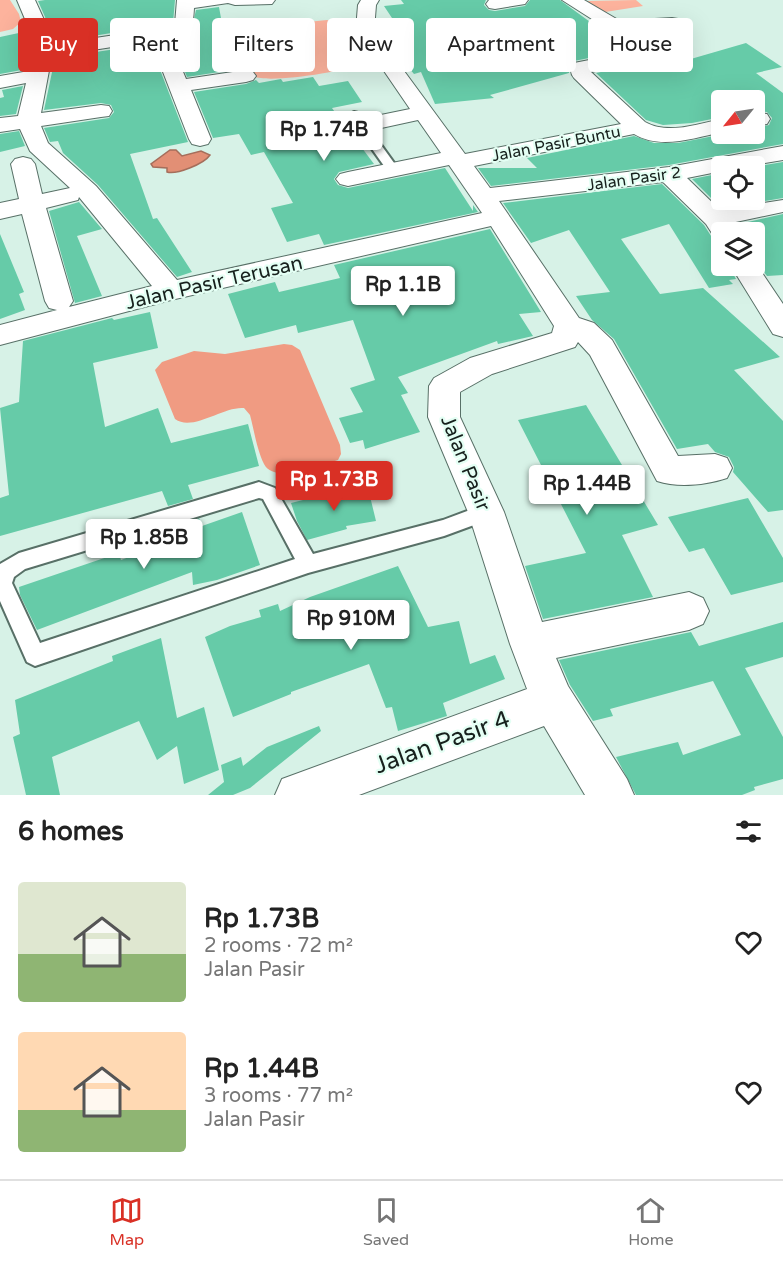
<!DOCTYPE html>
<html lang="en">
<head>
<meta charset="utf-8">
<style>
	:root { --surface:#fff; --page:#f6f6f6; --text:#222; --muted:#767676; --line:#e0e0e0; --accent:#d93025 }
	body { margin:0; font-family:"Varela Round",sans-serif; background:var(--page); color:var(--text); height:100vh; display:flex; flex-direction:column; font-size:22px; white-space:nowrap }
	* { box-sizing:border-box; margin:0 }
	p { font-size:20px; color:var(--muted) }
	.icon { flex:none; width:33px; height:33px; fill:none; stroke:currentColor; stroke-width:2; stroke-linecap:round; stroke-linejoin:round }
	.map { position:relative; height:795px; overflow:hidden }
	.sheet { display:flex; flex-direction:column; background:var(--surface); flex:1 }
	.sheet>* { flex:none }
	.banner { position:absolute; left:18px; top:18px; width:747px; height:54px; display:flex; gap:12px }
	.needle { width:39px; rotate:240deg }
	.controls { position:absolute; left:711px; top:90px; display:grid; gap:12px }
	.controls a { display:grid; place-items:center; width:54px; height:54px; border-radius:6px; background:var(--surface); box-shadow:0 6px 24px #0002; font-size:30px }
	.price { position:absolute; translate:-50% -51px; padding:0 14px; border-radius:6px; background:#fff; color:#222; font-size:20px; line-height:39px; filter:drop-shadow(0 2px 3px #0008) }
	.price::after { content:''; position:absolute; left:50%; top:36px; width:18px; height:14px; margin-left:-9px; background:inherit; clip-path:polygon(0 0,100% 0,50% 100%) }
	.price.current { background:var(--accent); color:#fff }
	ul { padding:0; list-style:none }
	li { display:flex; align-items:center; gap:18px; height:150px; padding:0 18px }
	li span { display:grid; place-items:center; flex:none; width:168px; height:120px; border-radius:6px; color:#555 }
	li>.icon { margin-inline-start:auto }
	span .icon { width:72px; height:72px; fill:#fffc; stroke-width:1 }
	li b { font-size:26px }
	h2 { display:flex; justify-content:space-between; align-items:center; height:72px; padding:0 18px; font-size:26px }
	.tag { padding:0 21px; border-radius:6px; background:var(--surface); box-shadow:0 6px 24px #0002; font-size:21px; line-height:54px }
	.tag.current { background:var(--accent); color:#fff }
	.menu { display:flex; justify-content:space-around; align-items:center; height:84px; border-top:2px solid var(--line); background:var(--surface); font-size:16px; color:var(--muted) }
	.menu a { display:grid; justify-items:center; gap:3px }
	.menu .current { color:var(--accent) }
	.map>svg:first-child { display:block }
</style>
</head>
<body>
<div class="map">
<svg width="783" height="795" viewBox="0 0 783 795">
	<rect width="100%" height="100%" fill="#d7f2e7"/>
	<path fill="#fdb39d" d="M0 0H10L19 14 21 22 13 29 0 32Z
		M636 0 643 6 599 13 586 1Z
		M327 20 341 25 360 61 359 64C345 72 266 84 253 76L237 36 250 28Z"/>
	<path fill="#f09b82" d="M284 344 292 345 300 350 340 445 341 454 338 460C321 465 275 485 264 464 257 450 254 430 250 415L244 408C223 406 193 432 175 419L155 370 162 362 194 351 225 354Z"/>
	<path fill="#e28f75" stroke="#a56e5b" stroke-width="1.5" d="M170 150H176L182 156 201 151 210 155C204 164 176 175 167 172V168L153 167 151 164Z"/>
	<path fill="#66cba8" d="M45 0H175L173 23 56 42 38 1Z
		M401 0H486L484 5 489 10 495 11 525 6 530 0H560L623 46 642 44 624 51 574 61 570 66 569 73 490 95 494 98 435 104 421 72 414 74 376 29 377 23 394 21 384 6 404 4Z
		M219 7 226 46 245 68 187 77 172 40 183 37 191 31 196 10Z
		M28 31 35 50 29 58 27 69 0 74V37Z
		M653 42 677 63 746 43 782 67 756 73 783 93V144L669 165 491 186 478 168H537L527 158 634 136 654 143H678L724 134H754V128L769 125 772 118 767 112 754 111V100H722V117L692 123 663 125 646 120 596 73 639 64 655 53 653 46 645 43Z
		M150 44 188 142 130 154 153 219 157 218 192 272 177 277 98 185 63 153 58 141 50 142 44 128 109 118 114 112 111 105 101 103 44 110 55 58Z
		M313 77 319 86 348 81 362 102 332 108 341 121 330 124 327 131 331 137 339 139 353 136 374 164 339 172 334 179 338 185 348 188 445 168 473 211V205L478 212 324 245 319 234 287 242 271 208 293 203 264 152 251 155 239 134 213 138 194 92 246 84 256 80 259 83 281 79 283 82Z
		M23 86 16 114 0 116V98L4 97 2 90Z
		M19 131 25 146 0 152V134Z
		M783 162V198L721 208 692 179 722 173V200H754V167Z
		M662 184 704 225 713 239 722 241V266H729L736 279 729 280 733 284 709 288 669 224 621 239 660 294 703 288 780 357 734 370 783 421V510L768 512 733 472 734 467 729 457 715 452 708 444 677 449 614 339 592 320 576 296 610 292 569 230 531 243 503 203Z
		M79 202 102 229 77 236 102 296 75 303 49 211Z
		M783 214V275L767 276 754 259V232H739L735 225Z
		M490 229 541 312 519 314 533 336 498 344 497 341 398 377 408 393 401 395 420 432 365 449 363 440 350 443 339 418 363 412 350 388 375 380 353 320 298 333 296 325 245 338 228 294 275 282 279 292 340 278 334 265Z
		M0 234 24 292 19 294 25 310 0 319Z
		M150 312 158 348 93 363 105 427 158 408 171 443 248 424 259 466 188 485 193 499 168 506 162 491 0 536V498L9 495 0 408 19 402 23 341 112 318 114 320Z
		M586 405 658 525 622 535 653 597 543 619 525 566 586 553 518 420Z
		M367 484 376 521 346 526 347 529 307 540 297 521 291 503Z
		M748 498 783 558V582L731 595 704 548 689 552 668 517Z
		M242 512 260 565 217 580 193 585 192 572 37 630 20 595 19 587 119 553 121 560 180 538 176 526 199 518 202 526Z
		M398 566 428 627 459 621 470 664 495 655 505 679 443 703 447 716 398 731 392 707 386 708 369 664 291 692V694L233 717 205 637 230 626 261 617 259 610 278 604 280 611 310 597Z
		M783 622V657L745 668 783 737V779L754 787 755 790 742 795H636L616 757 678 742 683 755 741 735 713 681 610 709 613 716 593 721 570 685 559 660 691 632 699 646Z
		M161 638 177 718 204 707 219 770 184 784 177 746 157 760 139 721 52 757 60 795H26L13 737 20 734 15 700 113 661 112 656Z
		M319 726 321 731 250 788 233 795H208L224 782 221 765 241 757 243 766 267 747Z"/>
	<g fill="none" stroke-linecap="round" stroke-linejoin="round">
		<defs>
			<path id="lane" d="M354 112 358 113 397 167V173H389L348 115Z
				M259 482 275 488 313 554 443 520 486 504 493 506 495 512 493 518 444 536 308 573 35 666 27 662 0 601V564L19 553ZM259 498 263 499 295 559 40 643 12 583 14 577 25 569Z"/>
			<path id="street" d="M17 0H35L55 44 169 27 175 24 177 0H275L272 4 235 5 228 3 194 8C193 28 191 35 169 38L186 79 246 70 253 72 256 76 253 80 246 82 191 90 211 139 208 144 200 146 192 144 189 139 151 41 54 56 51 60 41 113 101 105 109 106 112 111 109 116 101 117 41 126 48 143 96 186 177 280 482 213 449 165 348 186 340 184 336 179 340 174 348 172 441 153 418 120 340 137 332 135 329 130 332 125 410 109 356 30 358 5 361 0H379L376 5 374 30 465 154 621 124 574 78C570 73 570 68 574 63L625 53 644 45 651 47 654 51 638 62 591 72 645 122C668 135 697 124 722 119V132C694 138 660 150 634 134L474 166 490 188 669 167 783 146V160L747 166H722V171L687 178 720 210 783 200V212L731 223 737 232H722V239L715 238 706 224 663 182 499 201 579 318 594 323 612 340 678 456 715 454 727 458 732 468 727 478C706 485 678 488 657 481L590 355 578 342 575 347 492 374 460 392V417L504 512 542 622 689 592 703 598 709 611 703 624 689 630 556 658 568 686 627 779 634 795H585L544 726 359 795H275L282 779 527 689 510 644 468 512 428 417 429 386 434 378 470 358 552 333 554 326 491 226 171 300 0 345V325L57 310 49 308 45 301 22 214 0 219V203L19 199 11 164 15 159 23 157 31 159 35 164 42 194 70 188 30 151 20 129 0 132V118L18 116 26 83 0 88V76L29 71 31 59 38 50ZM79 197 152 286 69 307 73 301 46 208 78 200Z
				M489 0H528L525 4 495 9 489 8 486 4Z
				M562 0H584L620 21 672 18 678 19 681 23 678 27 672 28 615 32 609 30Z
				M754 113 767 114 770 119 767 124 754 126Z
				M754 261 783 304V337L773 334 731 266H754Z"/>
		</defs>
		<use href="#lane" stroke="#587067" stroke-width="4"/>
		<use href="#street" stroke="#587067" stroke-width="2"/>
		<use href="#lane" fill="#fff" fill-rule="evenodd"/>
		<use href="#street" fill="#fff" fill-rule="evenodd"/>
	</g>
	<g text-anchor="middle" stroke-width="4.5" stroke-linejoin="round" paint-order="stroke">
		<g font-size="16" fill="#17211d" stroke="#e4fff4">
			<text transform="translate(556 143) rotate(-11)" y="6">Jalan Pasir Buntu</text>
			<text transform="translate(634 178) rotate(-8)" y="6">Jalan Pasir 2</text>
		</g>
		<g font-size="20" fill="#17211d" stroke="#e4fff4">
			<text transform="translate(214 282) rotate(-13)" y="7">Jalan Pasir Terusan</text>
			<text transform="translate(466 463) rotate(68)" y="7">Jalan Pasir</text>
		</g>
		<g font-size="24" fill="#17211d" stroke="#e4fff4">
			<text transform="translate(442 742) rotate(-20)" y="8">Jalan Pasir 4</text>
		</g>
	</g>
</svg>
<div class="controls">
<a><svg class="needle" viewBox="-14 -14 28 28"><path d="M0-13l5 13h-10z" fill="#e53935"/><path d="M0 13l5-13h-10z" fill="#767676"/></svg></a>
<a><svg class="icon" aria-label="locate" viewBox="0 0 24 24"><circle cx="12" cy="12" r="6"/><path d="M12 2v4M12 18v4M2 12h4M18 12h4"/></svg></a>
<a><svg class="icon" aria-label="layers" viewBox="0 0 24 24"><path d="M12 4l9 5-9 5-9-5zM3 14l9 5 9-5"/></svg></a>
</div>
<b class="price" style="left:324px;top:162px">Rp 1.74B</b>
<b class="price" style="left:403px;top:317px">Rp 1.1B</b>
<b class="price current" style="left:334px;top:512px">Rp 1.73B</b>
<b class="price" style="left:587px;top:516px">Rp 1.44B</b>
<b class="price" style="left:144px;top:570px">Rp 1.85B</b>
<b class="price" style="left:351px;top:651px">Rp 910M</b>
<div class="banner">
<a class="tag current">Buy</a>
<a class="tag">Rent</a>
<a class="tag">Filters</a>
<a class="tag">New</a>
<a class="tag">Apartment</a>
<a class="tag">House</a>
</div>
</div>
<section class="sheet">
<h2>6 homes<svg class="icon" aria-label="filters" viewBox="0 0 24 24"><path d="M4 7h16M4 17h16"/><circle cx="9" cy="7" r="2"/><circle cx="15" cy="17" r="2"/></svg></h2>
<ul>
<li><span style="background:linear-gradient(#dfe7d0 60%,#8fb573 0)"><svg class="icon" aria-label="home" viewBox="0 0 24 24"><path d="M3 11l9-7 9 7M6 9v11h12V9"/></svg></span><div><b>Rp 1.73B</b><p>2 rooms · 72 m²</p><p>Jalan Pasir</p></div><svg class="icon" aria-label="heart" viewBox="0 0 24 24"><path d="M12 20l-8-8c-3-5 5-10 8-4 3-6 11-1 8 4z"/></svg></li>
<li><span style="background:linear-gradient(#ffd9b3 65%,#8fb573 0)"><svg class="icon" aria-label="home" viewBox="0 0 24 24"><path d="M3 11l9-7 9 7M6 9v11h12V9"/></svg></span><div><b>Rp 1.44B</b><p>3 rooms · 77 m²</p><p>Jalan Pasir</p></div><svg class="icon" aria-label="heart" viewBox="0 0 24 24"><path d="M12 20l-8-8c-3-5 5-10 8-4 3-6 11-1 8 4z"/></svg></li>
</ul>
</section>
<nav class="menu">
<a class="current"><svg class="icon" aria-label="map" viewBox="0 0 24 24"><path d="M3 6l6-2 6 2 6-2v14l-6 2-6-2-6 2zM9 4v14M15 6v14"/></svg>Map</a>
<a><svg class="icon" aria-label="saved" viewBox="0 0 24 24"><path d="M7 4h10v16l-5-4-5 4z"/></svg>Saved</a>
<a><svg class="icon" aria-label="home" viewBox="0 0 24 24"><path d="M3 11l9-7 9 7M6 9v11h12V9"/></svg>Home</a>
</nav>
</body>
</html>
